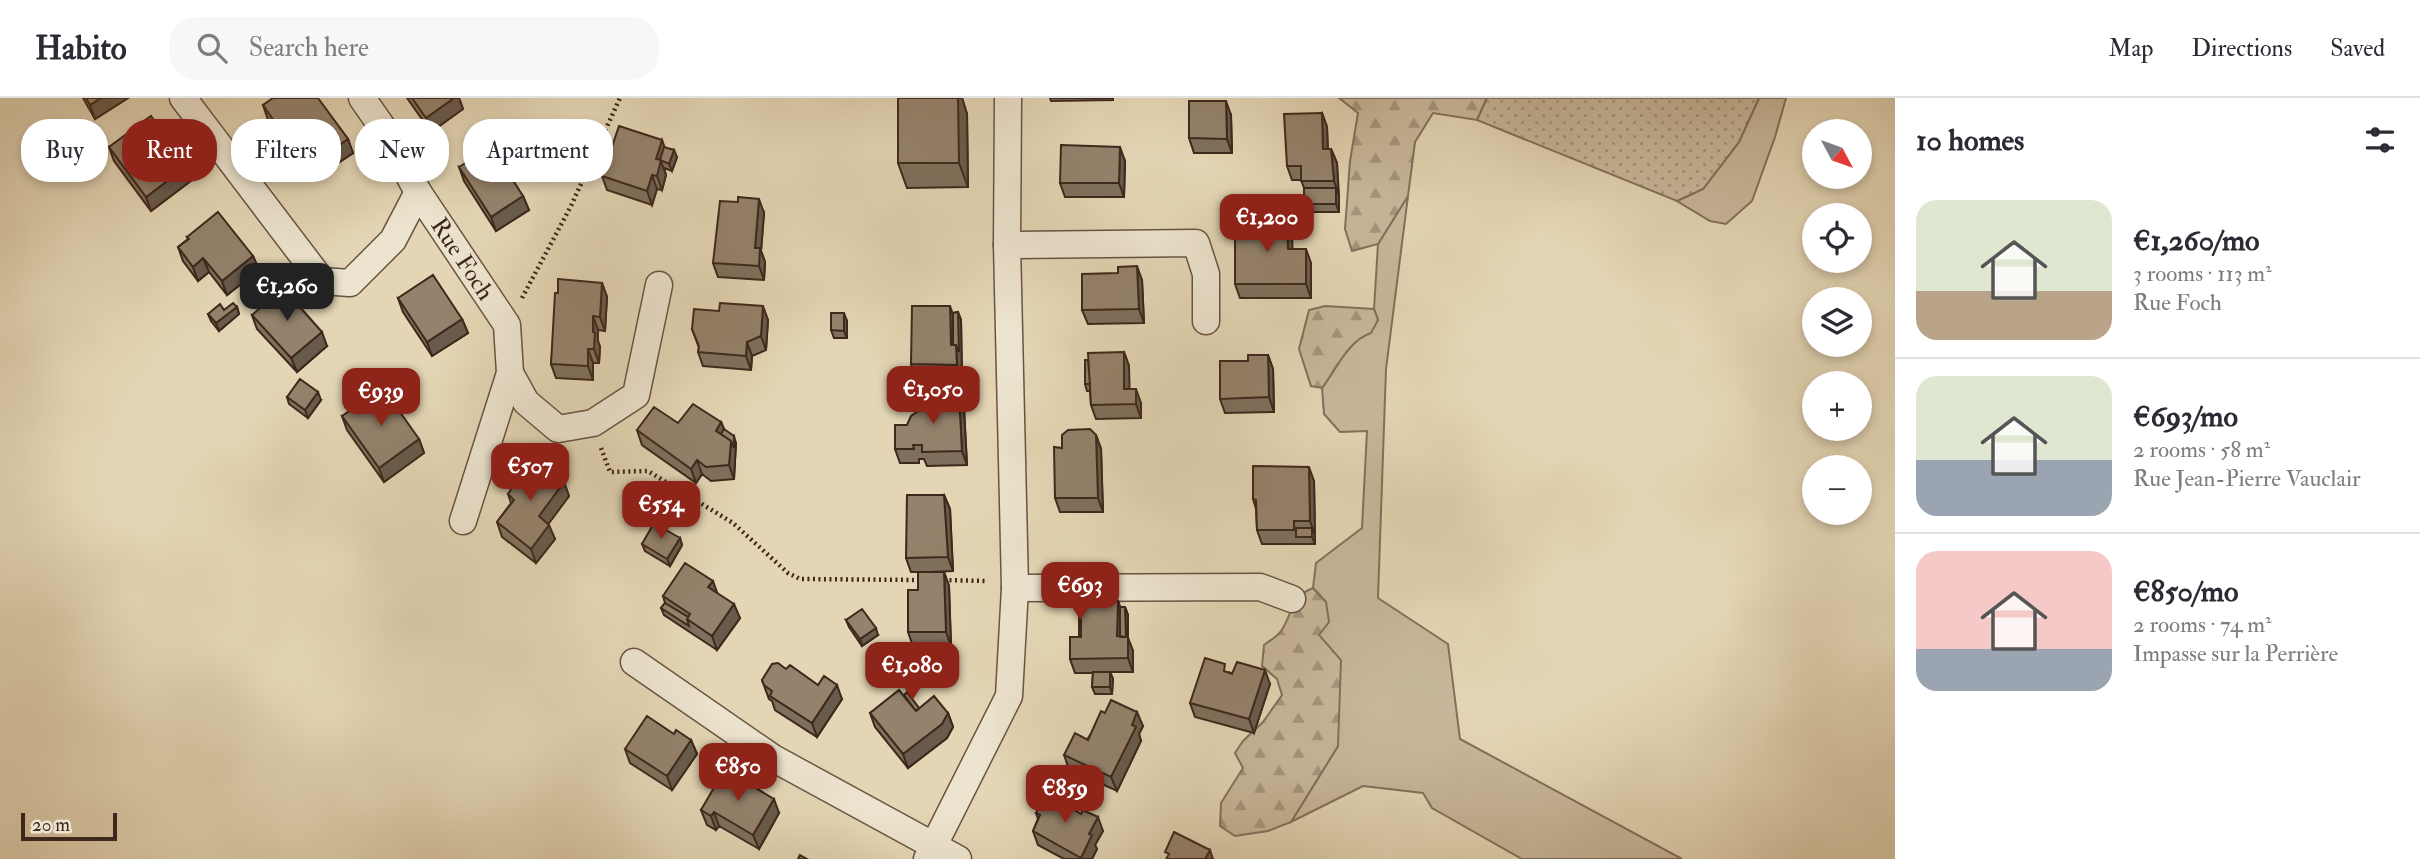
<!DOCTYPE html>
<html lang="en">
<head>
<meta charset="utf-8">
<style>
	:root { --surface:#fff; --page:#f7f7f7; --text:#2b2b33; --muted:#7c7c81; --line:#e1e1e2; --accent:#8f2418 }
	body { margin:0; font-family:"IM FELL Double Pica",serif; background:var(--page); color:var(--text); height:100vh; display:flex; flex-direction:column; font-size:26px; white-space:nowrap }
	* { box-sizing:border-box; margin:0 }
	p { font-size:23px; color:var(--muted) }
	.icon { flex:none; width:38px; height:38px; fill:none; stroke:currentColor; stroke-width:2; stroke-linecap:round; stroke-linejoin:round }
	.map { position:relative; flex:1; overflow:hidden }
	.sheet { display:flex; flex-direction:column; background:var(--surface); width:525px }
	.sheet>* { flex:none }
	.guide { position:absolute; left:21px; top:21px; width:665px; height:63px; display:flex; gap:14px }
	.needle { width:46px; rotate:131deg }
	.buttons { position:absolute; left:1802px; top:21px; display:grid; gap:14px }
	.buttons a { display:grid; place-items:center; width:70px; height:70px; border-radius:50%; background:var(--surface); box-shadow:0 4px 10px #0003; font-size:35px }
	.scale { position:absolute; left:21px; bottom:18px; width:96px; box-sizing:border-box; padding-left:7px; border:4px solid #3e281c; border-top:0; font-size:19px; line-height:24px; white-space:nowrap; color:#3e281c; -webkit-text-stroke:5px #ede4cf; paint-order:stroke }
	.price { position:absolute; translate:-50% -60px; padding:0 16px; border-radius:14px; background:var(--accent); color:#fff; font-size:23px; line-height:46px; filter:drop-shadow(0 2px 4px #0008) }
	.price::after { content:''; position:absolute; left:50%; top:42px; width:21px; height:16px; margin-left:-10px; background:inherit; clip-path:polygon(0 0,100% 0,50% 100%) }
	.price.active { background:#222; color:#fff }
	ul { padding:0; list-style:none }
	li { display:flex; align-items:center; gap:21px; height:175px; padding:0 21px }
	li+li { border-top:2px solid var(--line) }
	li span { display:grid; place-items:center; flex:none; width:196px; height:140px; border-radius:21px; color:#555 }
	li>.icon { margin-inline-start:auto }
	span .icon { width:84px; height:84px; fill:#fffc; stroke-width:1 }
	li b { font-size:30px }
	h2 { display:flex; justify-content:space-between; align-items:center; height:84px; padding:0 21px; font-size:30px }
	.pill { padding:0 24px; border-radius:28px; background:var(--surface); box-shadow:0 4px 10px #0003; font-size:24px; line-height:63px }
	.pill.active { background:var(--accent); color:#fff }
	header { display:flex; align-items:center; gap:42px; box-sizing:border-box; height:98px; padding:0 35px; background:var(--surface); border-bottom:2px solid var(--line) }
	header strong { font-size:33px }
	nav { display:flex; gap:38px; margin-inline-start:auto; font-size:24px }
	.search { width:490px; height:63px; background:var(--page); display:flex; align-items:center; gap:18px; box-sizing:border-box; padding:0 24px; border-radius:28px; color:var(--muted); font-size:26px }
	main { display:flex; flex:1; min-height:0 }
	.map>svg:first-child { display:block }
</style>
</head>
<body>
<header>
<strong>Habito</strong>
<div class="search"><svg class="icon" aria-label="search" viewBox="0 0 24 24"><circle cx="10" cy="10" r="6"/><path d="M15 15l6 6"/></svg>Search here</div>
<nav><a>Map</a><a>Directions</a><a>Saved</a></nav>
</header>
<main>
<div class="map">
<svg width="1895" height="761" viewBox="0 0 1895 761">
	<defs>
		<pattern id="forest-firs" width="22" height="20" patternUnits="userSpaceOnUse" patternTransform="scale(1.75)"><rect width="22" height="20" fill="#c8b89b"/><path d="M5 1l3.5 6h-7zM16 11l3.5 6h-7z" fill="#a4967e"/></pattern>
		<pattern id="garden-dots" width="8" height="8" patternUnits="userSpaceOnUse" patternTransform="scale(1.75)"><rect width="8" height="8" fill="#c8b89b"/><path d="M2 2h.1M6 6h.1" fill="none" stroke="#a4967e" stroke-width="1.8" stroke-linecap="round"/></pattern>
	</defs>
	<rect width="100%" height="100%" fill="#e4d6b5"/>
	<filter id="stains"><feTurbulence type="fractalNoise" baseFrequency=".00286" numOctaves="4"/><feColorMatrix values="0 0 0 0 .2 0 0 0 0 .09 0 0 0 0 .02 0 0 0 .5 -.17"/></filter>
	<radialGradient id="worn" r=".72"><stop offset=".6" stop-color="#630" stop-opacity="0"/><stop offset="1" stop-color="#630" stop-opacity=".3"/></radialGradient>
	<path fill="#c8b89b" stroke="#83705c" stroke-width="2" d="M1759 0H1786L1775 39 1752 103 1726 126 1710 123 1677 103 1703 91 1739 44Z
		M1408 98 1386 271 1378 500 1448 546 1460 641 1682 761H1522L1432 710 1423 695 1363 688 1291 724 1338 648 1318 537 1326 504 1313 490 1316 465 1362 430 1367 333 1340 334 1324 316 1322 290 1340 261 1360 239 1378 222 1374 211 1378 146Z"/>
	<path fill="url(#forest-firs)" stroke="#83705c" stroke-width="2" d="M1339 0H1487L1477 22 1433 15 1415 44 1408 98 1378 146 1352 153 1345 131 1350 63 1358 15Z
		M1325 208 1374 211 1378 222 1371 235C1347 243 1337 271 1322 290L1311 288 1299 251 1309 212Z
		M1313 490 1326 504 1329 524 1319 537 1341 562 1338 648 1291 724 1268 733 1235 738 1220 728 1221 705 1243 670 1235 655 1243 643 1263 624 1282 597 1277 581 1262 568 1264 547C1270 542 1277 539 1281 533 1295 513 1287 501 1313 490Z"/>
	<path fill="url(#garden-dots)" stroke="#83705c" stroke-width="2" d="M1487 0H1759L1739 44 1703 91 1677 103 1477 22Z"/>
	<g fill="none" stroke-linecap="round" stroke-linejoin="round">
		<defs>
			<g id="minor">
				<path id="s1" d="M183 0 322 183 350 185 393 142 418 94 507 227 510 275 463 423"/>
				<path d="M362 0 385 33 418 94"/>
				<path d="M1007 147 1196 145 1206 176V223"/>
				<path d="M510 275 526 304 558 331 593 325 636 297 659 187"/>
				<path d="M1015 490 1260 489 1292 501"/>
				<path d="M634 564 773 660 958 761"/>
				<path d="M927 761 1009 598 1015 490 1007 147 1008 0"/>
			</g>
		</defs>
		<use href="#minor" stroke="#685442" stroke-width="29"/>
		<path stroke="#3e281c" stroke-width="4.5" stroke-dasharray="2 3.5" stroke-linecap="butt" d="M522 200 571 108 620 0
			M601 350 610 374 648 373 733 425 788 475 800 481 921 482
			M944 482 987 483"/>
		<use href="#minor" stroke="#ede4cf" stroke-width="26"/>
	</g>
	<path fill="#7f705d" stroke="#3e281c" stroke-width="2" d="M83 0H128L95 21Z
		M407 0H459L463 11 431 34Z
		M898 0H962L967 16 968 89 907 90 898 65Z
		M1050 0H1113V2L1051 3Z
		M320 4 348 41 353 55 311 83 268 22 263 7Z
		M1322 15 1327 29 1328 51H1331L1337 65 1339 114H1307L1304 106V90L1301 82H1292L1287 68Z
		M1231 17 1232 55H1194L1189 40Z
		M662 42 664 49 677 59 672 73 664 70 666 77 662 92 657 91 652 107 607 92 602 78Z
		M109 49 192 82 151 113 114 63Z
		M1125 63 1124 99H1065L1060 85Z
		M459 69 523 98 529 112 496 133 464 83Z
		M764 115 761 153 765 164 764 182 718 179 713 165Z
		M1287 122 1292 136V151L1311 165V200H1240L1235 186Z
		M187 139 253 158 259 172 227 197 209 174 198 183 183 163 178 149 188 141Z
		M1142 182 1144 225 1088 226 1082 212Z
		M602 185 607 199 605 233 598 232V243L600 249 599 265H593V282L556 280 551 266 558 195Z
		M398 200 462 221 468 235 432 258 403 214Z
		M237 209 239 216 219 233 211 223 208 216Z
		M958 214 961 222 962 281H916L911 266 953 215Z
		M252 217 327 248 297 274 257 231Z
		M768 222 766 252 752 258 751 272 703 268 698 254 699 250 692 231Z
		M847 223V240H834L831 232Z
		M1124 254 1129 268V291L1141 305V320L1096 321 1091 307 1090 293H1087L1085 286Z
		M1268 257 1273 271 1274 314 1225 315 1220 301 1248 263Z
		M959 297 964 311 967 367 927 368 924 361H919V365H900L895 351Z
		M287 299 321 302 308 320 289 306Z
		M342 318 419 341 424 355 384 384 347 332Z
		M721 324 724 331 736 345 734 381 711 383 702 376 696 385 642 347 637 332 678 325Z
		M1096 337 1101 351 1103 414H1060L1055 400 1062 350Z
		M1314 383 1315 446H1262L1257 432 1256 411 1253 401Z
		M564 384 569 398 548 426 555 441 536 465 502 439 497 424 511 405 508 396Z
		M944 397 950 411 953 473 929 474H944L949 488 951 548H913L908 534 918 492V474H911L906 460Z
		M680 440 682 447 670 468 645 453 642 446Z
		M717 495 740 520 717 552 664 517 661 510 665 505 663 498Z
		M1118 503 1120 509H1125L1128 517V540L1133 553V574H1110L1113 581 1112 596H1095L1092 589 1093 575H1075L1070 561 1079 539Z
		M846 522 878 537 862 548 849 529Z
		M786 571 842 601 817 639 775 612 772 603 769 601 762 582Z
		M1228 574 1270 586 1254 635 1195 619 1190 605Z
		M904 597 919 610 948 615 953 629 947 640 908 670 875 629 870 615Z
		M1105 615 1143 628 1139 636 1141 643 1117 693 1069 671 1064 657 1088 640Z
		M674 636 691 642 697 656 672 692 630 665 625 651Z
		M701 712 779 715 759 751 719 728 716 732 707 727Z
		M1036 715 1081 716 1103 733 1095 747 1097 751 1092 761H1064L1038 747 1033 733 1038 721Z"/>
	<path fill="#685b4c" stroke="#3e281c" stroke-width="2" d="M101 0H128L95 21 90 7Z
		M454 0H459L463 11 431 34 426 20Z
		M953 0H962L967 16 968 89 959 65Z
		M1226 3 1231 17 1232 55 1227 41Z
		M1322 15 1327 29 1328 65 1323 51Z
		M348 41 353 55 311 83 306 69Z
		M662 42 667 56 661 63 666 77 662 92 657 78 656 61Z
		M1120 49 1125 63 1124 99 1119 85Z
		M1331 51 1337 65 1339 97 1334 83Z
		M674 52 677 59 672 73 669 66Z
		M187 68 192 82 151 113 146 99Z
		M652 77 657 91 652 107 647 93Z
		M1336 90 1339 97V114L1336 106Z
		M523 98 529 112 496 133 491 119Z
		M759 101 764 115 761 153 765 164 764 182 759 168 755 150Z
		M1287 122 1292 136 1293 165 1288 151Z
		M1306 151 1311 165V200L1306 186Z
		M253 158 259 172 227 197 222 183Z
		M203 160 209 174 198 183 193 169Z
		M1137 168 1142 182 1144 225 1139 211Z
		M602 185 607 199 605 233 600 219Z
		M763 208 768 222 766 252 761 238Z
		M950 208 955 222 956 254 951 247Z
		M237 209 239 216 219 233 216 225Z
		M958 214 961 222 962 281 957 267 956 247Z
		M844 215 847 223V240L844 233Z
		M593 218 598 232V243L600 249 599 265 594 251Z
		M462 221 468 235 432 258 427 244Z
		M322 234 327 248 297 274 291 260Z
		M747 244 752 258 751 272 746 258Z
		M588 251 593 265V282L588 268Z
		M1124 254 1129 268 1130 305 1124 291Z
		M1268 257 1273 271 1274 314 1269 299Z
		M1136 291 1141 305V320L1136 306Z
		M318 294 321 302 308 320 305 312Z
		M959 297 964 311 967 367 962 353Z
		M721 324 727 338 724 343 716 333Z
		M1096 337 1101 351 1103 414 1098 400Z
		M734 338 736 345 734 381 729 367 731 343Z
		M419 341 424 355 384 384 379 370Z
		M697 362 702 376 696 385 691 371Z
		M1309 369 1314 383 1315 437 1310 423Z
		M564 384 569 398 544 432 539 418Z
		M944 397 950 411 953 473 948 459Z
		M549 427 555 441 536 465 531 451Z
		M1312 430 1315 437V446L1312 439Z
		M680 440 682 447 670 468 667 461Z
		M944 474 949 488 951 548 946 534Z
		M713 483 718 497 708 489Z
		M1118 503 1123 517 1122 545 1117 538Z
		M734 506 740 520 717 552 712 538Z
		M1125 509 1128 517V540L1133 553V574L1128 560 1126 546Z
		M876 530 878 537 862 548 860 541Z
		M1265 572 1270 586 1254 635 1249 621Z
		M1110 574 1113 581 1112 596 1110 589Z
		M837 587 842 601 817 639 812 625Z
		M1137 614 1143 628 1139 636 1141 643 1117 693 1111 679Z
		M948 615 953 629 947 640 908 670 903 656Z
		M691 642 697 656 672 692 667 678Z
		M774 701 779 715 759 751 753 737Z
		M714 714 719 728 716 732 711 718Z
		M1098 719 1103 733 1095 747 1097 751 1092 761H1081V760L1089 736Z
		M1210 752 1213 761H1205Z"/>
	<path fill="#94826c" stroke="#3e281c" stroke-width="2" d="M86 0H101L90 7Z
		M273 0H318L348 41 306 69 263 7Z
		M412 0H454L426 20Z
		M898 0H958L959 65H898Z
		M1189 3H1226L1227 41 1189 40Z
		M1322 15 1323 51H1331L1334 83H1301V68H1287L1284 16Z
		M151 18 187 68 146 99 109 49Z
		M619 28 662 42 656 61 661 62 657 78 652 77 647 93 602 78Z
		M1061 47 1120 49 1119 85H1060Z
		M492 49 523 98 491 119 459 69Z
		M664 49 674 52 669 66 660 62Z
		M1304 90H1336V106H1304Z
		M738 99 759 101 755 150H760L759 168 713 165 720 103 738 104Z
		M218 114 253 158 222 183 203 160 193 169 178 149 189 141 187 139Z
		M1235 122H1287L1288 151H1306V186H1235Z
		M1137 168 1139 211 1082 212V176L1118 175V169Z
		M433 177 462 221 427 244 398 200Z
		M558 181 602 185 600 219 593 218V234L595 235 594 251H588V268L551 266 555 195H558Z
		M283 190 322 234 291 260 252 217Z
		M233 205 237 209 216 225 208 216 220 206 224 212Z
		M720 205 763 208 761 238 747 244 746 258 698 254 699 248 692 231 694 211 719 213Z
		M912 208H950L951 247H956L957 267 911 266Z
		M958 214 959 254 956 247H953V215Z
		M831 215H844V233L831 232Z
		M1124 254V291H1136V306L1091 307 1088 255Z
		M1248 257H1268L1269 299 1220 301V263H1248Z
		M1085 262H1088L1090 286H1085Z
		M300 281 318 294 305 312 287 299Z
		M383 290 419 341 379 370 342 318Z
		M921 297H959L962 353 922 354V347H913L914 351H895V327H907L911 318 921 311Z
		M693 306 721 324 716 333 731 343 729 367 706 369 697 362 691 371 637 332 654 309 678 325Z
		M724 331 734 338V350L731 343 721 336Z
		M1090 331 1096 337 1098 400H1055L1054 349 1062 350V337L1068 332Z
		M532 359 564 384 539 418 549 427 531 451 497 424 514 402 508 396Z
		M1253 368 1309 369 1310 423H1294V432H1257L1256 402 1253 401Z
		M907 397H944L948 459 906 460Z
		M654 425 680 440 667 461 642 446Z
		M1296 430H1312V439H1296Z
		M685 465 713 483 708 489 734 506 712 538 687 521 690 516 663 498Z
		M918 474H944L946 534H908V492H918Z
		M1081 503H1118L1117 538 1128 539V560L1070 561V539H1081Z
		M665 505 688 519 687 521 689 528 661 510Z
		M1120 509H1125L1126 539H1120Z
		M1079 510H1081V539H1079Z
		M862 511 876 530 860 541 846 522Z
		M1205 560 1225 566 1224 573 1232 576 1237 564 1265 572 1249 621 1190 605Z
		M778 565 786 571 790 567 818 587 824 578 837 587 812 625 770 598 772 593 764 587 762 582 772 566Z
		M1093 574H1110V589H1092Z
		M899 592 916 613 934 598 948 615 942 626 903 656 870 615Z
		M907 594 919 610 916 613 904 597Z
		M1111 602 1137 614 1132 627 1136 629 1111 679 1064 657 1075 635 1088 642 1101 613 1105 615Z
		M647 618 674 636 676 632 691 642 667 678 625 651Z
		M722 676 734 677 774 701 753 737 714 714 711 718 701 712Z
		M1047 695 1081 716 1083 712 1098 719 1089 736 1092 737 1081 760 1033 733 1040 717 1036 715Z
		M1174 734 1210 752 1205 761H1166L1169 756 1165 754Z
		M800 757 807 761H798Z"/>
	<g text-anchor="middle" stroke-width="7" stroke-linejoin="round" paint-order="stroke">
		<g font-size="24" fill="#3e281c" stroke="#ede4cf">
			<text dy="8" stroke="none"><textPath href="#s1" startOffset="453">Rue Foch</textPath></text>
		</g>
	</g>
	<rect width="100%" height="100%" filter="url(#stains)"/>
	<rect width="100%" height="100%" fill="url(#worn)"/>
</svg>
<div class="buttons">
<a><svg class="needle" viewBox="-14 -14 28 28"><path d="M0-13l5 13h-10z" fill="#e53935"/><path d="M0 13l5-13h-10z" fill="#7c7c81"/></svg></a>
<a><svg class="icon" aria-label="locate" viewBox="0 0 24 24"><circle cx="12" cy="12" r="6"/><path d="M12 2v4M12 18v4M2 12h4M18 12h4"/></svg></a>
<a><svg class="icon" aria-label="layers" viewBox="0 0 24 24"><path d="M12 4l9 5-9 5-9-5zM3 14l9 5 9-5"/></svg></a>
<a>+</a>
<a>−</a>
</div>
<div class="scale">20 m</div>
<b class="price" style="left:1267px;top:156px">€1,200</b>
<b class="price active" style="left:287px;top:225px">€1,260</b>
<b class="price" style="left:933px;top:328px">€1,050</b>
<b class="price" style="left:381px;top:330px">€939</b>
<b class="price" style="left:530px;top:405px">€507</b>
<b class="price" style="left:661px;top:443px">€554</b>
<b class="price" style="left:1080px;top:524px">€693</b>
<b class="price" style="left:912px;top:604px">€1,080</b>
<b class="price" style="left:738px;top:705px">€850</b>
<b class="price" style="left:1065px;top:727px">€859</b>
<div class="guide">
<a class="pill">Buy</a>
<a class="pill active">Rent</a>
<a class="pill">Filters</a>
<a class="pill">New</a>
<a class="pill">Apartment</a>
</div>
</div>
<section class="sheet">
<h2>10 homes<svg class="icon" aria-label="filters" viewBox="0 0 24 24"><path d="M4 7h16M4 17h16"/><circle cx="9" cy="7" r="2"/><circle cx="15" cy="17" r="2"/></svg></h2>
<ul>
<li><span style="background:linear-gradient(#dfe7d0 65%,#b9a48a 0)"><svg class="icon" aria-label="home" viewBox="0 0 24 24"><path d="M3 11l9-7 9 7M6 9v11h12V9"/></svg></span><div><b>€1,260/mo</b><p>3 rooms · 113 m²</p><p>Rue Foch</p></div></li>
<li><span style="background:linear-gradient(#dfe7d0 60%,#9aa5b1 0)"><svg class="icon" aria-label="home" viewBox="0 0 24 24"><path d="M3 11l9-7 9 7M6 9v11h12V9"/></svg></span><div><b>€693/mo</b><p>2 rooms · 58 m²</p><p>Rue Jean-Pierre Vauclair</p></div></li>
<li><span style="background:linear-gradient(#f6c9c9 70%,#9aa5b1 0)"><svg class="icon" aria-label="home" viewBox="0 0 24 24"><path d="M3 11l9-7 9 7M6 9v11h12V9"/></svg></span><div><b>€850/mo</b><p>2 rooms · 74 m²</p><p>Impasse sur la Perrière</p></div></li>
</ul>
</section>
</main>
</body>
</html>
